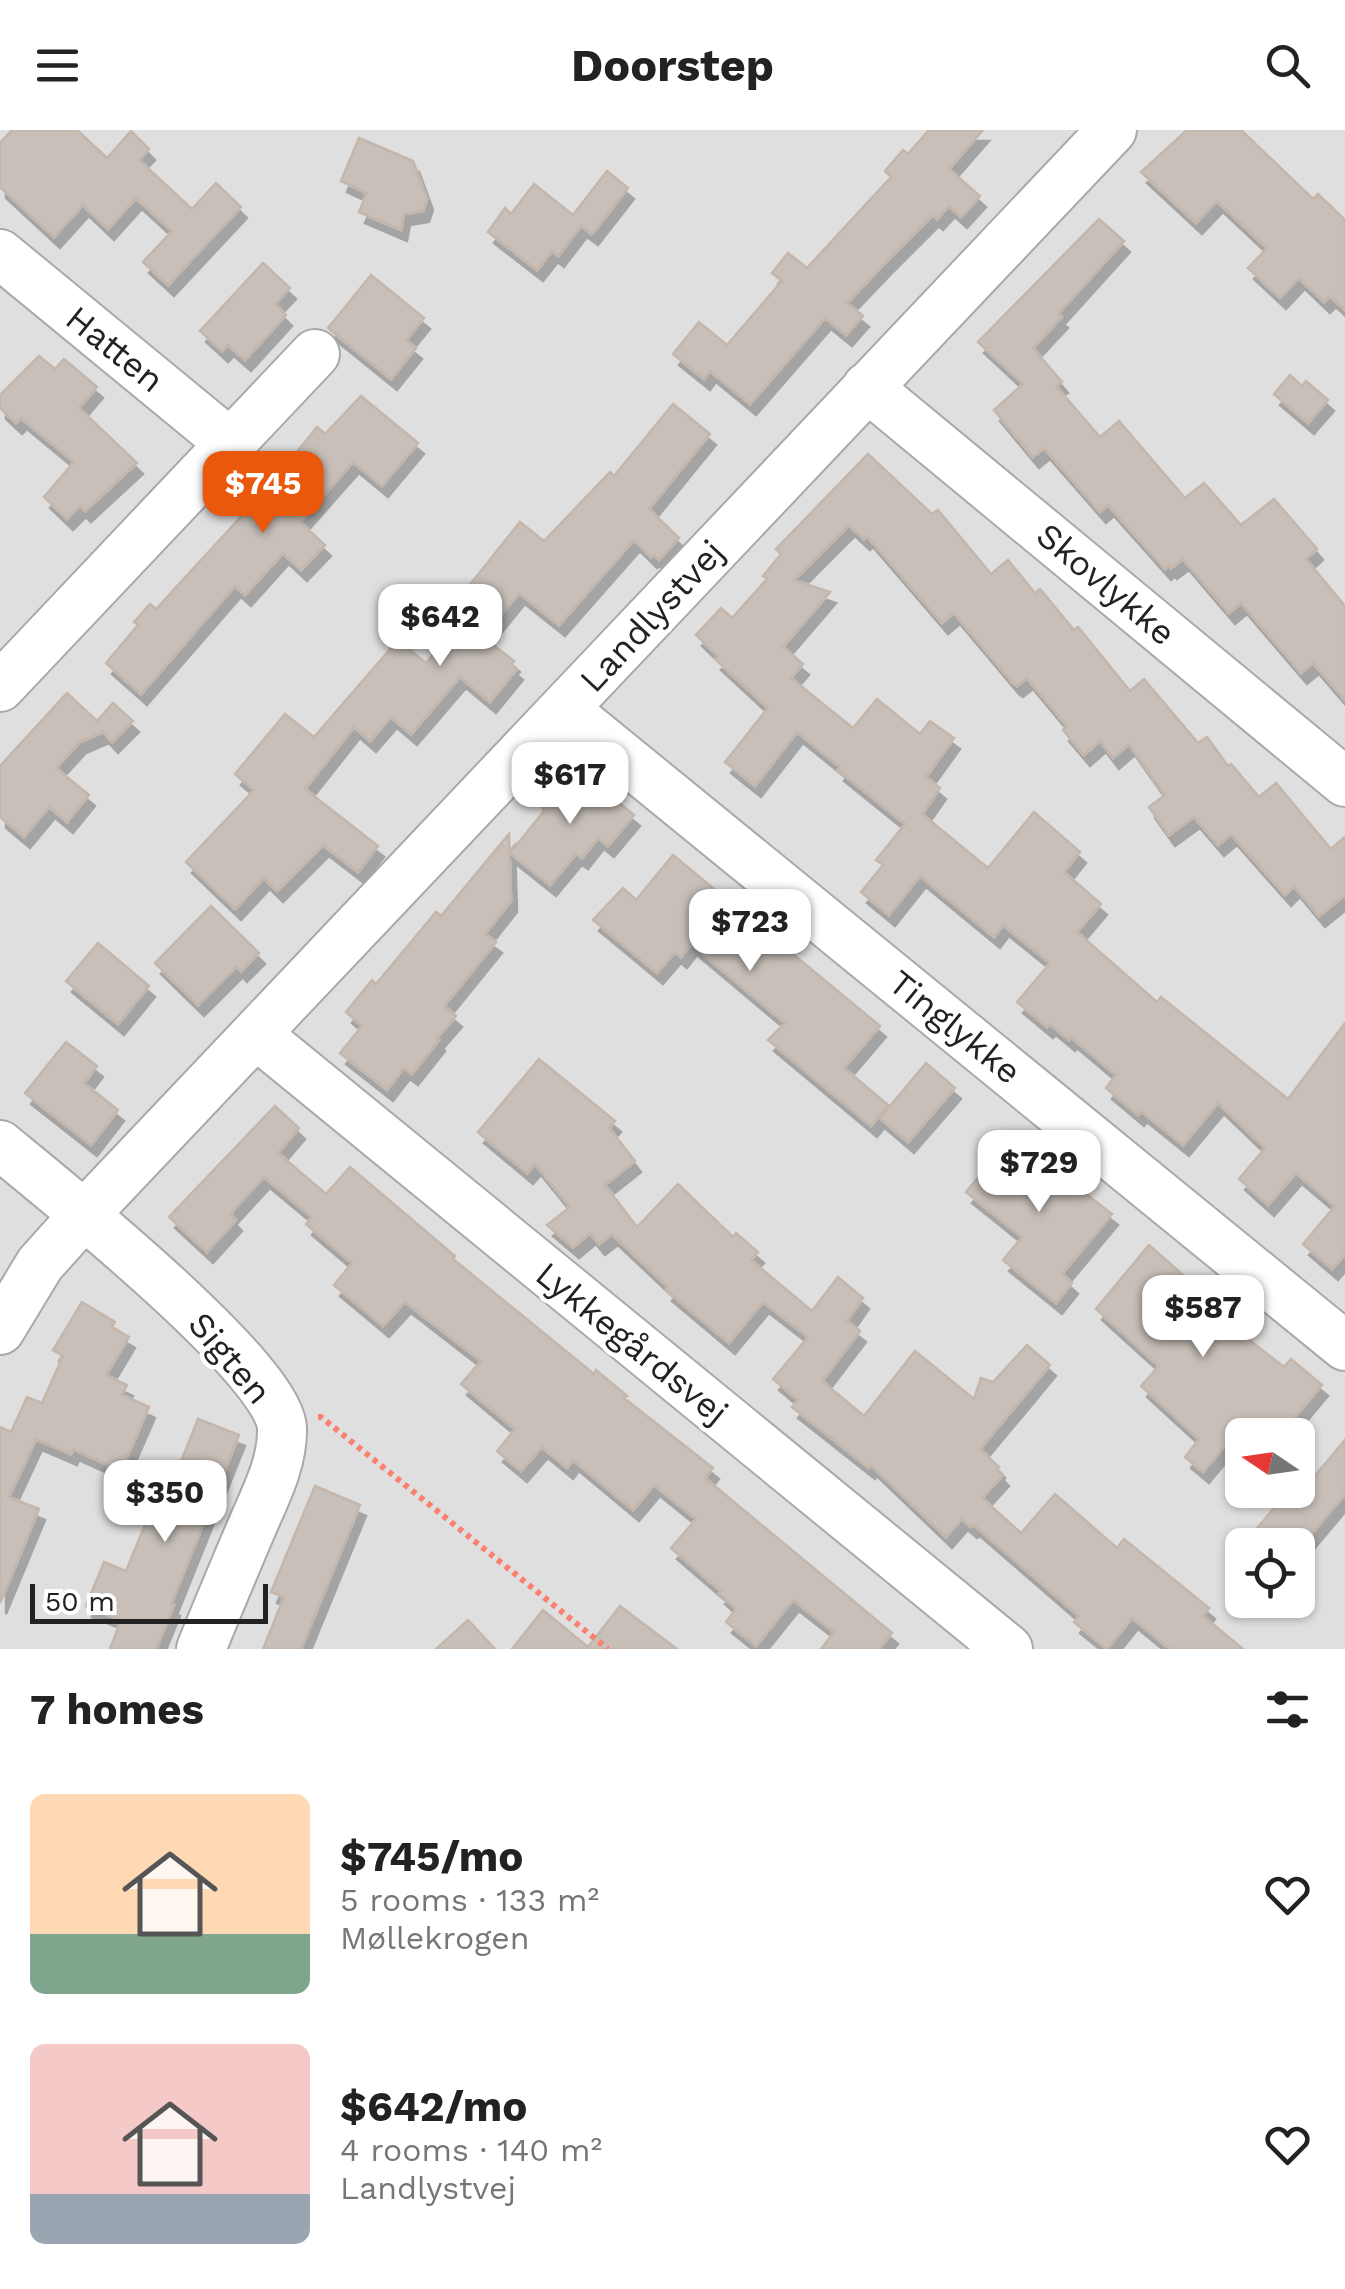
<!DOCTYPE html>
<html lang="en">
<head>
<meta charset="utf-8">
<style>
	:root { --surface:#fff; --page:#f6f6f6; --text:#222; --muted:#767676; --accent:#ea580c }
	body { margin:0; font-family:"Work Sans",sans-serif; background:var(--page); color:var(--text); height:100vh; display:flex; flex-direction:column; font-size:38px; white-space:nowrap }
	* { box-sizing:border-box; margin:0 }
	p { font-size:32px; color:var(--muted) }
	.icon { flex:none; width:55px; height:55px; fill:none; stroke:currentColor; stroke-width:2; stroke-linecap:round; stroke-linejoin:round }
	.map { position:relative; height:1519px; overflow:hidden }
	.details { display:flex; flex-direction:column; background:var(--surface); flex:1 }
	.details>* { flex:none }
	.needle { width:65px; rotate:283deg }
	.buttons { position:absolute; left:1225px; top:1288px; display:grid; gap:20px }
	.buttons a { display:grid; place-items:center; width:90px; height:90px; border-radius:15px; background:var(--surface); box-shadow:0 2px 8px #0004; font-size:50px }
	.scale { position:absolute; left:30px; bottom:25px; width:238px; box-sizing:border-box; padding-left:10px; border:5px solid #222; border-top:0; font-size:28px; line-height:35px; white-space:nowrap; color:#222; -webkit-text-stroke:8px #fff; paint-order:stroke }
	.price { position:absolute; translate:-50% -85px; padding:0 22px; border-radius:20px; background:#fff; color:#222; font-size:32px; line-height:65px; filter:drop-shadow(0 2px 5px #0008) }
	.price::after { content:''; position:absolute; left:50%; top:60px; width:30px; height:22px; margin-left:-15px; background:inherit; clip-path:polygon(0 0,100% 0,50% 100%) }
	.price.current { background:var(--accent); color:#fff }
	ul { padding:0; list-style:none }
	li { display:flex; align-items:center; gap:30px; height:250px; padding:0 30px }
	li span { display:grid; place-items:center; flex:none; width:280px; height:200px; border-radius:15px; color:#555 }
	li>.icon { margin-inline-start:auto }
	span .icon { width:120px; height:120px; fill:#fffc; stroke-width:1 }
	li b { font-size:42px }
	h2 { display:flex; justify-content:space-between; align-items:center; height:120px; padding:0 30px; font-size:42px }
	header { display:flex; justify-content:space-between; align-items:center; height:130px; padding:0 30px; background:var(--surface); font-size:45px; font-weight:700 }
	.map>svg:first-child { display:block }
</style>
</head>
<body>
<header><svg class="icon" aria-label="menu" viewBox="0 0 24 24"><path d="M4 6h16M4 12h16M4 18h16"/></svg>Doorstep<svg class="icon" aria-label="search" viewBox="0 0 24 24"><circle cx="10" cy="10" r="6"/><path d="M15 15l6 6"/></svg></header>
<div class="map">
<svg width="1345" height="1519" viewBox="0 0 1345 1519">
	<defs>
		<filter id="shadow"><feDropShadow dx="6" dy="11" stdDeviation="0" flood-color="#0004"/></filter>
	</defs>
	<rect width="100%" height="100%" fill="#f2efe9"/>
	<path fill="#e0dfdf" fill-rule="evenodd" d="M0 0H1345V1519H0ZM1242 1305H1298V1360H1242ZM1242 1415H1298V1470H1242Z"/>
	<path fill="#c7bfb8" stroke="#c4b6ab" stroke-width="2.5" filter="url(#shadow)" d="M12 0H77L107 28 131 1 149 19 139 30 192 79 216 53 241 77 168 155 143 132 172 101 136 68 108 99 83 75 54 107 0 57V13Z
		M929 0H983L949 39 980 66 961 87 949 76 937 89 933 85 888 130 847 173 863 186 846 205 825 188 750 274 710 241 704 249 673 224 699 192 727 215 782 151 772 143 788 123 807 138 891 47 885 41 903 20 908 24Z
		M1187 0H1241L1313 69 1318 64 1345 90V180L1330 166 1324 172 1299 148 1280 168 1248 138 1267 118 1217 71 1196 93 1141 42Z
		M359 8 413 31 427 69 423 81 404 84 401 100 359 82 367 63 341 51Z
		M607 41 628 58 592 104 581 96 558 126 552 121 537 140 488 102 505 78 511 84 534 54 573 85Z
		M1099 89 1124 111 1058 184 1062 187 1033 218 1062 252 1056 256 1100 307 1119 291 1185 368 1204 353 1241 395 1274 369 1317 419 1306 429 1345 476V570L1313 533 1301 543 1241 473 1229 483 1183 429 1171 438 1169 435 1165 439 1108 375 1100 382 1044 318 1033 327 994 280 1023 254 978 212Z
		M263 133 290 158 275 174 286 185 245 230 228 215 222 221 200 201Z
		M371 145 424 188 406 210 416 218 391 249 328 198Z
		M39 226 55 239 64 229 97 257 79 278 137 333 85 381 80 376 67 389 44 367 74 332 21 288 16 293 0 278V265Z
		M1290 245 1302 256 1306 251 1328 270 1308 293 1274 264Z
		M361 266 418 313 382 356 353 332 300 392 325 415 301 440 283 423 245 465 235 456 141 564 106 533 138 495 134 492 150 474 156 479 271 354 268 351 288 333 317 297 325 304Z
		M673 274 710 304 649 379 679 408 659 430 654 425 651 427 634 410 559 495 519 463 483 507 514 531 511 534 517 539 490 572 460 547 411 604 391 587 370 611 354 597 305 659 378 716 358 742 323 715 277 761 264 748 235 779 186 732 254 660 235 644 285 584 314 607 398 510 426 533 457 496 445 486 520 392 544 411 610 342 614 346Z
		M868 324 932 384 938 380 991 444 1008 430 1035 463 1040 459 1074 500 1078 497 1130 561 1144 549 1198 613 1207 607 1228 636 1231 634 1259 667 1276 653 1331 719 1345 707V765L1319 786 1294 756 1285 765 1231 704 1218 715 1194 687 1169 705 1149 677 1165 665 1129 614 1113 628 1100 611 1084 625 1063 600 1067 596 1027 548 1017 556 1013 553 954 483 942 493 867 406 864 409 849 395 794 450 830 462 783 517 803 534 791 548 853 598 877 569 920 604 930 591 954 608 926 647 940 658 922 684 988 738 1034 682 1080 722 1064 742 1101 774 1077 802 1157 872 1161 867 1288 969 1345 893V1124L1332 1139 1303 1114 1335 1076 1296 1043 1268 1075 1239 1049 1265 1018 1218 973 1183 1015 1141 981 1138 985 1106 958 1116 945 1071 907 1069 910 1050 894 1047 897 1017 872 1050 833 1003 795 994 807 920 746 889 785 861 762 883 735 876 730 905 694 838 640 840 637 797 602 755 656 725 632 768 578 715 529 718 526 696 505 721 478 732 488 767 449 763 446 781 424 776 419Z
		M67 563 97 591 113 573 133 591 112 612 103 602 80 612 56 638 89 665 67 692 49 677 24 707 0 687V636Z
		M585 645 634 685 608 716 598 708 582 728 576 724 550 755 510 723 544 681 541 674 563 647 575 657Z
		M509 704 511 771 485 804 496 812 444 876 456 886 437 908 439 910 412 944 404 938 387 960 340 923 362 896 346 882 372 850 376 854 436 782 441 786Z
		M673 725 880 896 844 938 888 975 871 996 768 910 785 893 691 814 681 827 675 822 657 843 593 790 623 758 636 770Z
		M211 776 259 823 241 841 237 836 198 875 155 833Z
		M98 813 149 856 118 894 66 851Z
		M66 912 97 936 84 953 118 980 91 1015 25 963Z
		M539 929 615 991 609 998 635 1031 605 1055 637 1097 678 1054 733 1107 736 1103 758 1122 751 1130 812 1181 838 1147 863 1168 847 1191 860 1201 822 1251 864 1286 915 1221 974 1269 981 1248 993 1252 1027 1215 1050 1235 980 1319 999 1337 997 1339 1003 1345 982 1368 1021 1403 1055 1364 1117 1418 1124 1409 1209 1478 1203 1486 1243 1519H1170L1132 1488 1107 1519 1074 1492 1079 1486 974 1395 971 1397 962 1389 946 1407 871 1335 869 1338 792 1277 798 1270 773 1249 808 1207 763 1172 729 1213 666 1160 668 1157 612 1104 599 1114 590 1103 573 1117 547 1095 570 1077 535 1034 527 1043 478 1002Z
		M926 933 955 958 908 1012 880 988Z
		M275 976 299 998 278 1023 326 1064 350 1037 455 1126 453 1129 594 1244 596 1240 627 1266 624 1268 713 1338 705 1348 892 1503 879 1519H821L834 1502 793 1470 756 1516 726 1492 736 1479 719 1463 721 1461 671 1418 696 1389 654 1355 633 1380 573 1330 567 1338 542 1317 521 1341 497 1321 515 1299 461 1254 481 1231 405 1172 383 1196 334 1155 352 1133 306 1094 312 1087 264 1047 230 1084 236 1090 207 1122 169 1087Z
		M1012 1007 1112 1084 1062 1144 1072 1153 1056 1173 1003 1130 1022 1107 966 1062Z
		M1149 1115 1243 1198 1239 1202 1284 1237 1291 1229 1322 1255 1280 1305H1239L1236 1302 1203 1342 1185 1327 1199 1309 1141 1256 1159 1236 1096 1179Z
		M82 1172 115 1192 112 1197 129 1207 106 1245 127 1255 122 1265 149 1277 121 1341 73 1319 71 1324 36 1309 9 1367 39 1379 0 1473V1297L11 1302 27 1267 42 1273 63 1226 53 1220Z
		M198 1289 239 1305 171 1474 174 1475 156 1519H110L121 1490 86 1476 104 1432 126 1441 149 1385 158 1389Z
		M1345 1310V1364L1302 1415H1243L1289 1360H1298V1336L1313 1348Z
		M315 1356 360 1375 301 1519H263L284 1467 271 1462Z
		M620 1476 677 1519H512L543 1480 588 1517Z
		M468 1490 495 1519H436Z"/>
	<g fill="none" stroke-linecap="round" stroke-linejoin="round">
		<defs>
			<path id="minor" d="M0 124 231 314
				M867 257 1345 652
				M0 557 315 224
				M564 579 1345 1216
				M257 905 1008 1519
				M0 1015C52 1058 280 1240 282 1298 283 1334 264 1368 251 1399 234 1439 217 1479 201 1519
				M0 1200 40 1134 84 1085 1112 0"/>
		</defs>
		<use href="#minor" stroke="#a9a9a9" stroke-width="52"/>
		<path stroke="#fa8072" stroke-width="6" stroke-dasharray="5 5" stroke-linecap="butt" d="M318 1287H321L608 1519"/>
		<use href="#minor" stroke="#fff" stroke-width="48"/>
	</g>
	<g text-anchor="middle" stroke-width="9" stroke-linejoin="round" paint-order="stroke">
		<g font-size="35" fill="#222" stroke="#fff">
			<text transform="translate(115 219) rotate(39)" y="12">Hatten</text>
			<text transform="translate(1106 454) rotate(40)" y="12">Skovlykke</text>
			<text transform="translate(652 486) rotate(-47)" y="12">Landlystvej</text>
			<text transform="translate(955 897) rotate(39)" y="12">Tinglykke</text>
			<text transform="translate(632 1213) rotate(39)" y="12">Lykkegårdsvej</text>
			<text transform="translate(230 1228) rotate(50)" y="12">Sigten</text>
		</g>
	</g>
</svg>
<div class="buttons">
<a><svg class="needle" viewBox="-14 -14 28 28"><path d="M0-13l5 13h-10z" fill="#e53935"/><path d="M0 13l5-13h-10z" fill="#767676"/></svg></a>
<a><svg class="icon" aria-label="locate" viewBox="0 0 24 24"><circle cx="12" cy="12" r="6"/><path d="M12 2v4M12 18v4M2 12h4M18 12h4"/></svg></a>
</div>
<div class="scale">50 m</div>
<b class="price current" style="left:263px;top:406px">$745</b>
<b class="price" style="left:440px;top:539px">$642</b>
<b class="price" style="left:570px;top:697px">$617</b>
<b class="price" style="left:750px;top:844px">$723</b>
<b class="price" style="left:1039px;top:1085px">$729</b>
<b class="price" style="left:1203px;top:1230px">$587</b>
<b class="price" style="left:165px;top:1415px">$350</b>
</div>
<section class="details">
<h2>7 homes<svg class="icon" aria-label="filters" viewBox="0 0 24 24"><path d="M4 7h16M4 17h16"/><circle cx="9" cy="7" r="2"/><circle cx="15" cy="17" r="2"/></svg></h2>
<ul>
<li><span style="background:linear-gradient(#ffd9b3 70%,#7fa58c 0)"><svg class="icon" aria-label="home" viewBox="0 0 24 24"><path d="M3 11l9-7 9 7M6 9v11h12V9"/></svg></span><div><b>$745/mo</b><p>5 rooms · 133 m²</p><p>Møllekrogen</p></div><svg class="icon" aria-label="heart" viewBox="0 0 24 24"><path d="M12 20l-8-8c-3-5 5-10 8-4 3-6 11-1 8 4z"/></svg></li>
<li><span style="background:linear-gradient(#f6c9c9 75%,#9aa5b1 0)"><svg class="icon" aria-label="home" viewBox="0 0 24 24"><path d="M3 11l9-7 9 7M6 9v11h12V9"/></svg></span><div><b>$642/mo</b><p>4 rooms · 140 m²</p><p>Landlystvej</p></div><svg class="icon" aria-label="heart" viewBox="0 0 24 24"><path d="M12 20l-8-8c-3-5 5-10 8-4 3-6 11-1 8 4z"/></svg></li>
</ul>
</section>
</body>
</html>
